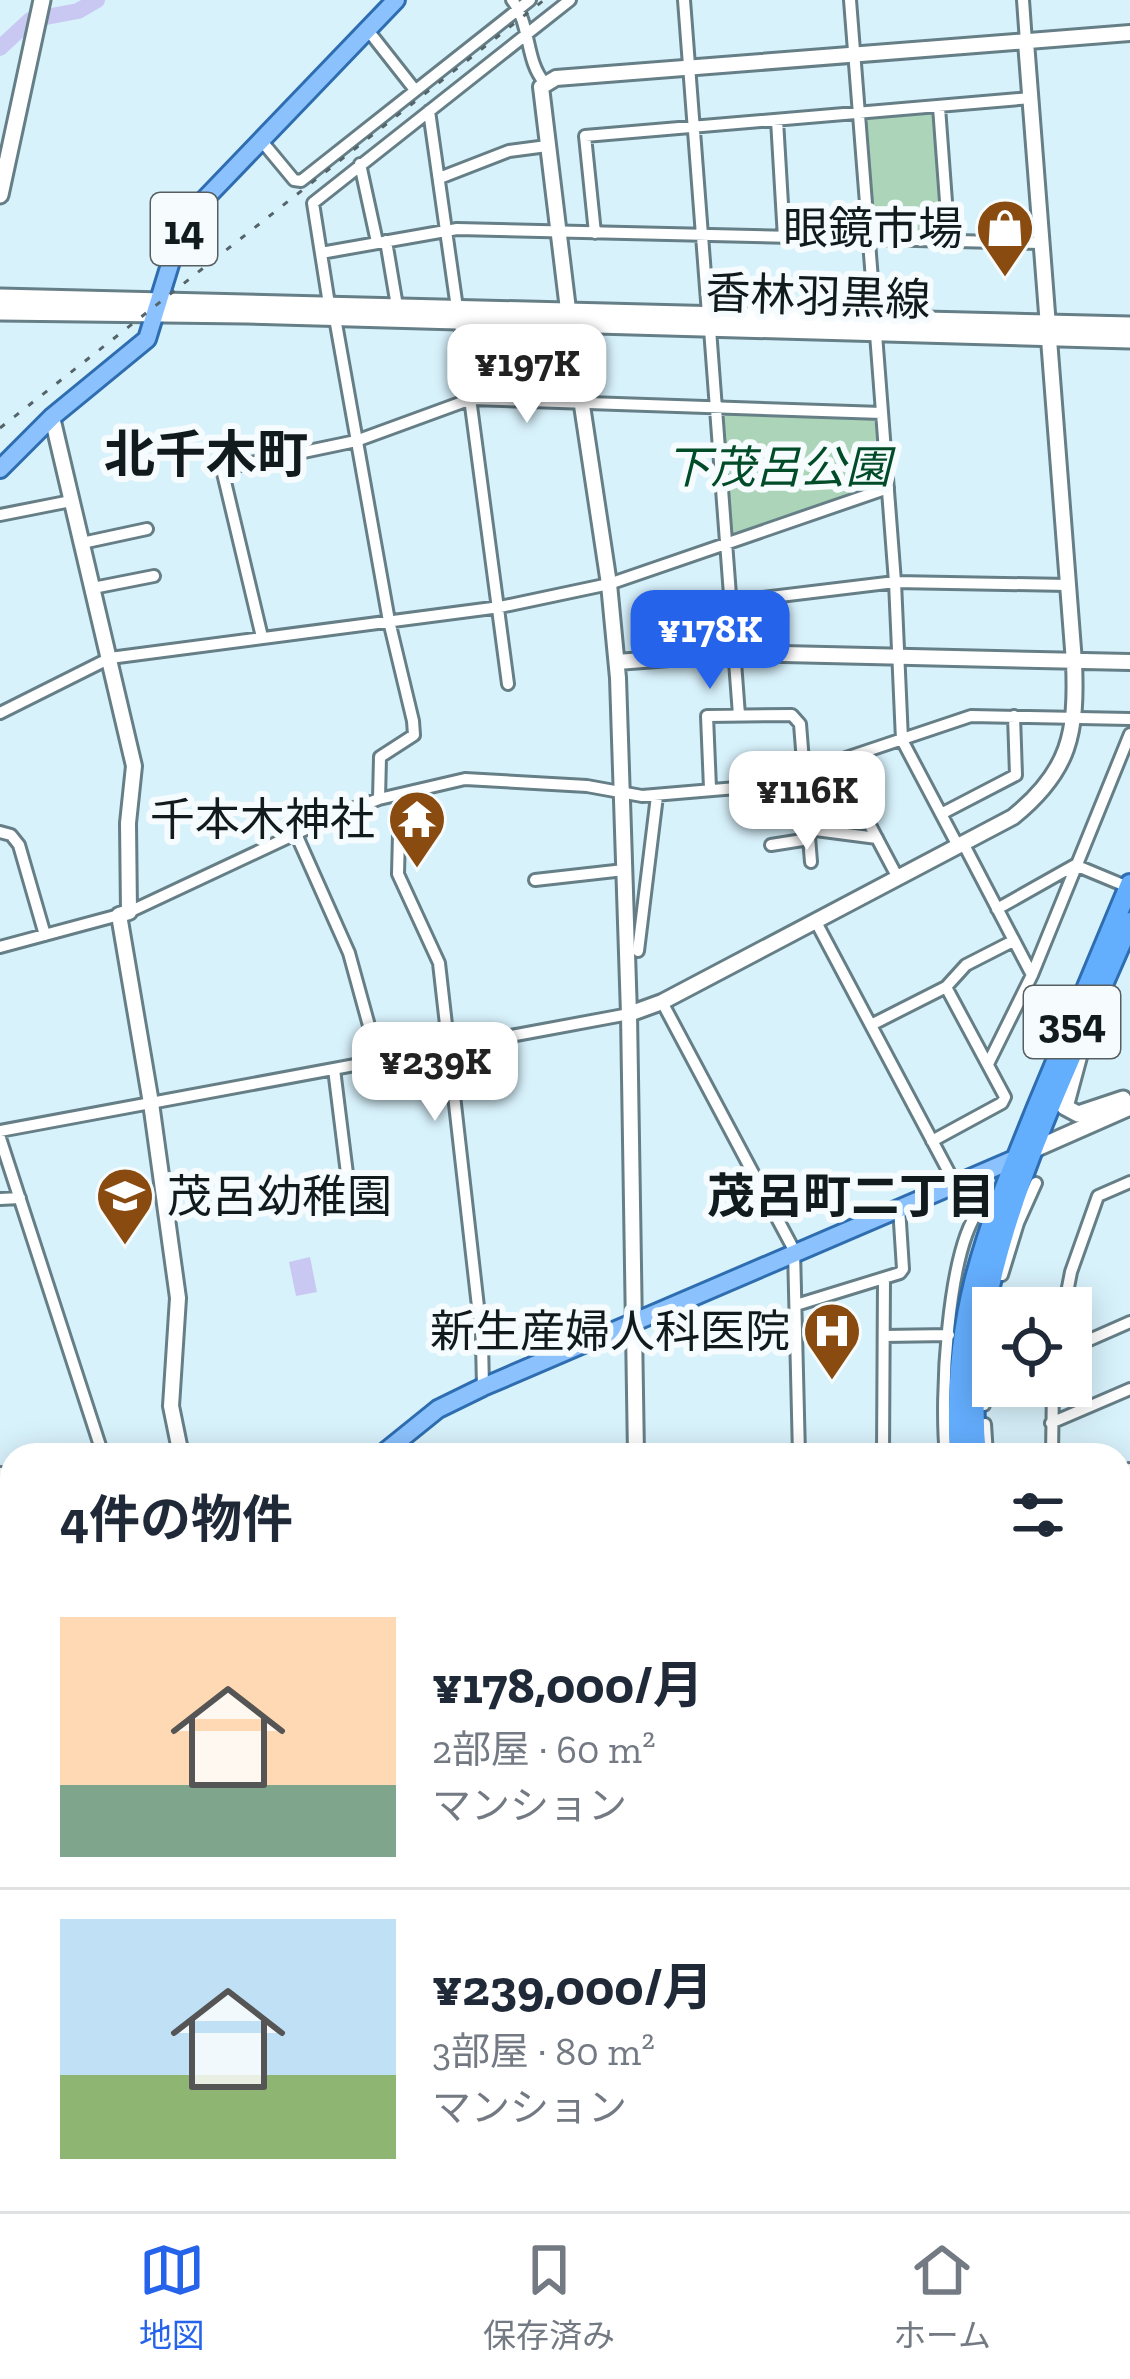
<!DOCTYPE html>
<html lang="ja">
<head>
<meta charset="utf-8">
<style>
	:root { --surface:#fff; --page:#f2f2f3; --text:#1f2937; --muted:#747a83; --line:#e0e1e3; --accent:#2563eb }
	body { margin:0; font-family:"Zilla Slab","Noto Sans JP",serif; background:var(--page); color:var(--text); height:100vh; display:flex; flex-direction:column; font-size:45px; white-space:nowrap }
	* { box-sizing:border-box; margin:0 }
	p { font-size:39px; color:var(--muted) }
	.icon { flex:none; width:66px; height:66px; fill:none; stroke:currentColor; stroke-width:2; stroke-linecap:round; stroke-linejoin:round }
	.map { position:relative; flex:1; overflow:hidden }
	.panel { position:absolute; left:0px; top:1443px; width:1131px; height:768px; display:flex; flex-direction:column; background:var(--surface); border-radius:36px 36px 0 0; box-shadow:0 6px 30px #0003 }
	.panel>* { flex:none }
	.tools { position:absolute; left:972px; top:1287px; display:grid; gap:24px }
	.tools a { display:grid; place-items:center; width:120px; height:120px; border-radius:0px; background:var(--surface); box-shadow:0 6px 30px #0003; font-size:60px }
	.price { position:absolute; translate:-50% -102px; padding:0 27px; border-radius:24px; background:#fff; color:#222; font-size:39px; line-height:78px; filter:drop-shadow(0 3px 6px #0008) }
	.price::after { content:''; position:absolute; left:50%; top:72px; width:36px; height:27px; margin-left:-18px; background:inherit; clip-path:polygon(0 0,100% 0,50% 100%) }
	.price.selected { background:var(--accent); color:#fff }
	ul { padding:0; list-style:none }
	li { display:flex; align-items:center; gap:36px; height:300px; padding:0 60px }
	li+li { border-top:3px solid var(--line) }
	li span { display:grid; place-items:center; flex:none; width:336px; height:240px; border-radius:0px; color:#555 }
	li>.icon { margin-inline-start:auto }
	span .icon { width:144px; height:144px; fill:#fffc; stroke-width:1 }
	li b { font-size:51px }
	h2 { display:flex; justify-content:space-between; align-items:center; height:144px; padding:0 60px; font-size:51px }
	.tabs { display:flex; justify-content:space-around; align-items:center; height:168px; border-top:3px solid var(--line); background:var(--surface); font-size:33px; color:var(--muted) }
	.tabs a { display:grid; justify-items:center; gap:6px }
	.tabs .selected { color:var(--accent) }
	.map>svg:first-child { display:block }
</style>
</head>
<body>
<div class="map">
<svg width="1130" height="2211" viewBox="0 0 1130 2211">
	<rect width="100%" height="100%" fill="#d8f2fc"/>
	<path fill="#acd4b9" d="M933 110 944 233 876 234 865 119Z
		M726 414 874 417 883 484 732 538 722 419Z"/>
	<path fill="#c9c8f3" d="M310 1257 317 1292 296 1296 289 1262Z"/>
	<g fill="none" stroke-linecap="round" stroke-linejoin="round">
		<path stroke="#c9c8f3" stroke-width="3" d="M0 1834 12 1831
			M0 2130 12 2120
			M131 2199 141 2211"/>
		<path stroke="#c9c8f3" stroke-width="16" d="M0 48 30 20 78 11 97 0
			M1119 1739 1130 1727
			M892 2199 895 2211
			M341 2211 368 2199"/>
		<defs>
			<path id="minor" d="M512 0C531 24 525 60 544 82
				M684 0 708 314
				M850 0 875 318
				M1023 0 1026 42
				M367 29 415 90
				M939 107 949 242
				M429 111 457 308
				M777 120 784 238
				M260 139 294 180 301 181 530 0
				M360 164 377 242
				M442 177 509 151 547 146
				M595 233 585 136 1031 98
				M386 241 397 306
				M321 253 457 229 1042 243
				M329 304 313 203 570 0
				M335 318 389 621 413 721 414 735 380 757 379 799
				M460 323 508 684
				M710 329 739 715
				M876 334 895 582 902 740 958 846
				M0 515 71 501
				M82 543 147 529
				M93 588 154 576
				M730 602 895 582 1068 585
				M262 637 222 469 356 441 471 399 882 413
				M0 713 110 658 500 607 609 584 888 488
				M836 761 898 878
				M710 788 707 716 792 715 800 724 811 862
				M777 794 808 829 877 838
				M400 795 398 874 439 963 482 1342 483 1387
				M941 814 1016 775 1014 716
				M0 832 11 835 19 845 45 935
				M296 834 349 953 379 1062
				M963 843 1032 975
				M771 845 809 839
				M1075 865 1128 887
				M535 880 624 870
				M997 909 1075 865
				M129 912 338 814 379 799 465 779 587 786 642 796 748 787 777 794 819 767 971 716 1130 719
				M816 922 952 1178
				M0 947 119 915
				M638 951 657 796
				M662 1002 794 1250 799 1455
				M871 1025 946 987 966 965 1013 941
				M988 1064 1032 975 1130 734
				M334 1069 352 1214
				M0 1131 629 1014
				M0 1138 103 1455
				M932 1141 1002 1103 1005 1097 946 987
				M0 1199 20 1198
				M1002 1275 1018 1223 1036 1183
				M796 1305 900 1273 903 1269 899 1207
				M1064 1308 1071 1272 1098 1196 1130 1182
				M884 1336 949 1335
				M1071 1348 1130 1322
				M984 1405 993 1319
				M1051 1423 1130 1389
				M985 1424 987 1455
				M883 1455 884 1278
				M946 1455C940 1401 947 1252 979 1210
				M1052 1455 1053 1386
				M1119 1553 1130 1547
				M0 1559 12 1556
				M1124 1949 1130 1982
				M1119 2190 1130 2154
				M777 2199 797 2211
				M938 2199 942 2211
				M0 2204 12 2197
				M106 2211 109 2199
				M579 2211 595 2199
				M702 2211 736 2199
				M841 2211 844 2206 878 2201
				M1074 2211 1075 2199
				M1115 2211 1117 2199"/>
			<path id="tertiary" d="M52 417 134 766 128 823 129 912 119 915 151 1103 178 1298 171 1406 181 1455
				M617 662 735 653 1130 662
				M629 1014 662 1002 1013 817C1070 771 1077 733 1074 662L1026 42
				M636 1455 629 1014 618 678 609 584 570 326 541 87 556 78 1130 33
				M0 1475H12
				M1119 1477 1130 1471
				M0 2020 12 2014
				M647 2199 660 2211"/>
			<path id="secondary" d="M0 195 42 0
				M0 297 1130 325
				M0 312 246 315 1130 340
				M1083 1040 1065 1107 1078 1114 1123 1099
				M1035 1149 1130 1107"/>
			<path id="primary" d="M0 469 52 417 147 339 172 258 202 202 396 0
				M381 1455 438 1409 483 1387 1024 1155
				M0 1664 12 1665"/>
			<path id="trunk" d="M959 1455C951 1314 986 1233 1037 1107 1068 1032 1099 958 1130 884
				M977 1455C957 1278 1063 1082 1130 922
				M1087 2211 1090 2199
				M1102 2211 1104 2199"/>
		</defs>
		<use href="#minor" stroke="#667e86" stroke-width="16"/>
		<use href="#tertiary" stroke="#667e86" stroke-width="20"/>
		<use href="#secondary" stroke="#667e86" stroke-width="21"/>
		<use href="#primary" stroke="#2e6daf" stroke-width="22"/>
		<use href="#trunk" stroke="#2e6daf" stroke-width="24"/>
		<use href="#minor" stroke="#fff" stroke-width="10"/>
		<use href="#tertiary" stroke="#fff" stroke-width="14"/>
		<use href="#secondary" stroke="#fff" stroke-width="15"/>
		<use href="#primary" stroke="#8bc2fe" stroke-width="16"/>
		<use href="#trunk" stroke="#64aefe" stroke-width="18"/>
		<path stroke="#546469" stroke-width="3" stroke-dasharray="6 12" stroke-linecap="butt" d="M0 428 544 0"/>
	</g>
	<defs>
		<symbol id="shop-pin" viewBox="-11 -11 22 30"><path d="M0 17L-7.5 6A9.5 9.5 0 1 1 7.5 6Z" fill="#894b0f" stroke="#f6fbfd"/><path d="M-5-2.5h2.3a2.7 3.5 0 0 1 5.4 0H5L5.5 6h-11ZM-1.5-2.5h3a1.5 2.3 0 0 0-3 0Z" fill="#fff"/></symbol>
		<symbol id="temple-pin" viewBox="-11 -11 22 30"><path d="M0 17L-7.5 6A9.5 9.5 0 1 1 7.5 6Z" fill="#894b0f" stroke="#f6fbfd"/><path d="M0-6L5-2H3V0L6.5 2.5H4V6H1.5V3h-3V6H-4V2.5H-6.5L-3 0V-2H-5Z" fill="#fff"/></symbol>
		<symbol id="school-pin" viewBox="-11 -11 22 30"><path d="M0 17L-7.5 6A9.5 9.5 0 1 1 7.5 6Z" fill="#894b0f" stroke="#f6fbfd"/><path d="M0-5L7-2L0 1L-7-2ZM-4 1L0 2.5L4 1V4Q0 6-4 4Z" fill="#fff"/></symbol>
		<symbol id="hospital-pin" viewBox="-11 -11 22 30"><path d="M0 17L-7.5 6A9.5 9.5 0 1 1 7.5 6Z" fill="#894b0f" stroke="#f6fbfd"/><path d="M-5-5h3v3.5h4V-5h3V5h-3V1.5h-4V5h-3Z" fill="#fff"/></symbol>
	</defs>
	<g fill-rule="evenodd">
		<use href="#shop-pin" x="972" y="195" width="66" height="90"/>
		<use href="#temple-pin" x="384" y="786" width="66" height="90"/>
		<use href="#school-pin" x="92" y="1163" width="66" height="90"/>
		<use href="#hospital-pin" x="799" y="1298" width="66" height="90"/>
	</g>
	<g text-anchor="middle" stroke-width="12" stroke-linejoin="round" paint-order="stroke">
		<g fill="#f6fbfd" stroke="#565e61" stroke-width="3">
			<rect x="151" y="193" width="66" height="72" rx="9"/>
			<rect x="1024" y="986" width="96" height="72" rx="9"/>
		</g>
		<g font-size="42" font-weight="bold" fill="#111b1e">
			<text x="184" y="244">14</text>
			<text x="1072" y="1037">354</text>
		</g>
		<g font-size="45" fill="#111b1e" stroke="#f6fbfd" text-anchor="end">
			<text x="963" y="244">眼鏡市場</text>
			<text x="375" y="835">千本木神社</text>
			<text x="167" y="1212" text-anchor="start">茂呂幼稚園</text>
			<text x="790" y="1347">新生産婦人科医院</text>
		</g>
		<g font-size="45" fill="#111b1e" stroke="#f6fbfd">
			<text transform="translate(818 296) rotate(2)" y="16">香林羽黒線</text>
		</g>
		<g font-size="45" font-style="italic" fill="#004b28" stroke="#f6fbfd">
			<text x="778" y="483">下茂呂公園</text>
		</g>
		<g font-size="48" font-weight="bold" fill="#111b1e" stroke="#f6fbfd">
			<text x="851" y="1213">茂呂町二丁目</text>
		</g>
		<g font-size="51" font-weight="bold" fill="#111b1e" stroke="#f6fbfd">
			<text x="206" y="472">北千木町</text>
		</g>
	</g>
</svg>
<div class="tools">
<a><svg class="icon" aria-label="locate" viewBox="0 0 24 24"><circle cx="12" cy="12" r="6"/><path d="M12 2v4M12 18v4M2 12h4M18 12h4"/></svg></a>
</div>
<b class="price" style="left:527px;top:426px">¥197K</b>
<b class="price selected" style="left:710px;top:692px">¥178K</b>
<b class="price" style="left:807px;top:853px">¥116K</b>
<b class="price" style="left:435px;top:1124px">¥239K</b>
<section class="panel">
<h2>4件の物件<svg class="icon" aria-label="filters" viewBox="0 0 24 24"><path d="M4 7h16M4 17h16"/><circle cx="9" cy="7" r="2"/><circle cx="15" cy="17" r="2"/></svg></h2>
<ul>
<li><span style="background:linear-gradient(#ffd9b3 70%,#7fa58c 0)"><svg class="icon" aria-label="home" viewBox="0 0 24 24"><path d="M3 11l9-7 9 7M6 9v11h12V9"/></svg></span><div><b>¥178,000/月</b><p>2部屋 · 60 m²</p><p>マンション</p></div></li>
<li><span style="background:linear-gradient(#bfe0f5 65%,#8fb573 0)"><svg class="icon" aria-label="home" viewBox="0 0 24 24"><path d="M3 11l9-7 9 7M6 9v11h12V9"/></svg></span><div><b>¥239,000/月</b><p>3部屋 · 80 m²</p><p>マンション</p></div></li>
</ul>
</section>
</div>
<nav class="tabs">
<a class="selected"><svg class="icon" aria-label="map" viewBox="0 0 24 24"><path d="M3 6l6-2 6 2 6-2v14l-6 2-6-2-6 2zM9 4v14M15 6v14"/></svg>地図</a>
<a><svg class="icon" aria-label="saved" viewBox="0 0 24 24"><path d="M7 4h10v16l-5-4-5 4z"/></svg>保存済み</a>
<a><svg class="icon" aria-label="home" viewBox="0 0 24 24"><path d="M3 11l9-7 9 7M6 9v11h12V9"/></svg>ホーム</a>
</nav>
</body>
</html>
